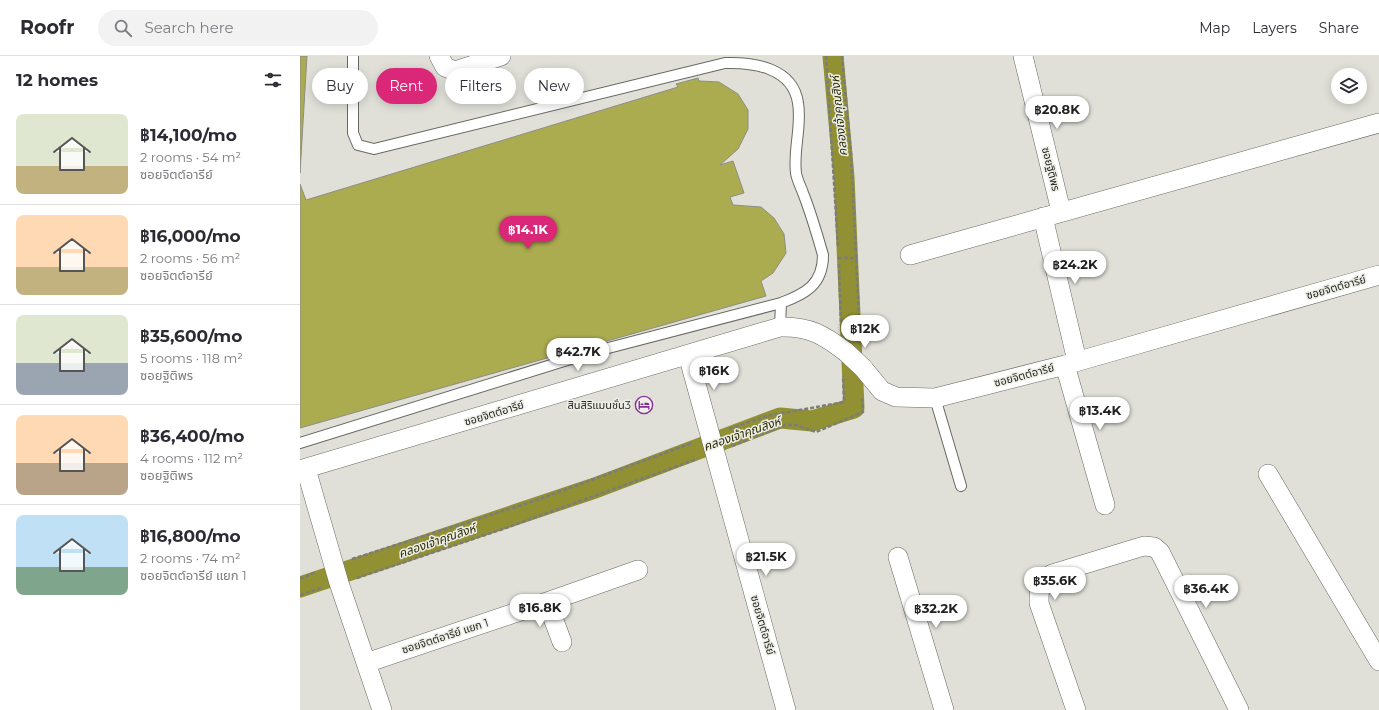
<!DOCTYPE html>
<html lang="en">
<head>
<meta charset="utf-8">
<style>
	:root { --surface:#fff; --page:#f2f2f3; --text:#2b2b33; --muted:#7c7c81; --line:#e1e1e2; --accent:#db2777 }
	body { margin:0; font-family:Montserrat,"Noto Sans Thai",sans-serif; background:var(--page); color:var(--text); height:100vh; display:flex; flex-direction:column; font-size:15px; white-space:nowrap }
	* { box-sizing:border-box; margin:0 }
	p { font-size:13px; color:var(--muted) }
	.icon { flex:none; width:22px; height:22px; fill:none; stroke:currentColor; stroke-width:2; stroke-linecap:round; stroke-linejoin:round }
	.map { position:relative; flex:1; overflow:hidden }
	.sheet { display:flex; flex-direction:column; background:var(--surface); width:300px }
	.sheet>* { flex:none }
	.hud { position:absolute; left:12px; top:12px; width:380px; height:36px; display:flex; gap:8px }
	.tools { position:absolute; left:1031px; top:12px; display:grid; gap:8px }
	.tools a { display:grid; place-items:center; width:36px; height:36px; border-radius:50%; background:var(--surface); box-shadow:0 2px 10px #0003; font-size:20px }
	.price { position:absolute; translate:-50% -34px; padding:0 9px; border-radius:14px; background:#fff; color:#222; font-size:13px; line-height:26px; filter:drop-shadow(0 1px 2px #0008) }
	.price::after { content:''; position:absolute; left:50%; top:24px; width:12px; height:9px; margin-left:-6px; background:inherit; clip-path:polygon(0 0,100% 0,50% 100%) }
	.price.on { background:var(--accent); color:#fff }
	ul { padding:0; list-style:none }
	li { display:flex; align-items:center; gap:12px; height:100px; padding:0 16px }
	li+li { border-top:1px solid var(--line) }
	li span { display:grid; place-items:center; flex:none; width:112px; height:80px; border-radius:8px; color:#555 }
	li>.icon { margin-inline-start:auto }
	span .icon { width:48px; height:48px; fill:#fffc; stroke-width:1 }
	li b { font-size:17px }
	h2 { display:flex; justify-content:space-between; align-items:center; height:48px; padding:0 16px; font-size:17px }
	.tag { padding:0 14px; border-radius:18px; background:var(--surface); box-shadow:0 2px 10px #0003; font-size:14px; line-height:36px }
	.tag.on { background:var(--accent); color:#fff }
	header { display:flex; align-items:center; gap:24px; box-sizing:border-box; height:56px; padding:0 20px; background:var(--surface); border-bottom:1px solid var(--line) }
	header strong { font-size:19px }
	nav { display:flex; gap:22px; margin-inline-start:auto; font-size:14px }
	.search { width:280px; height:36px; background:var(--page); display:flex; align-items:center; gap:10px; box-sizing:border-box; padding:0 14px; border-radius:22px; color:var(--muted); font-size:15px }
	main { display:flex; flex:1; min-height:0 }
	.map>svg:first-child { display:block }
</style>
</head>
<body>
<header>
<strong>Roofr</strong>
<div class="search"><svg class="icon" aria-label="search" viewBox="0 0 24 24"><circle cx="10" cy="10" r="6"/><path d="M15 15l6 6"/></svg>Search here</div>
<nav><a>Map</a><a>Layers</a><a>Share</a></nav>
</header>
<main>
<section class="sheet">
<h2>12 homes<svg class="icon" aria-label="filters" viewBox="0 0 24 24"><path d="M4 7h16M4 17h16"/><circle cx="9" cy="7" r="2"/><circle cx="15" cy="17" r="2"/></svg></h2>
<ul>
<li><span style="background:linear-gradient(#dfe7d0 65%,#c2b280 0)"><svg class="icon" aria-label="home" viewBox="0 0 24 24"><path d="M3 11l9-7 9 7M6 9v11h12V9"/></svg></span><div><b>฿14,100/mo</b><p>2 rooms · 54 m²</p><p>ซอยจิตต์อารีย์</p></div></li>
<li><span style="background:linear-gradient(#ffd9b3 65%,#c2b280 0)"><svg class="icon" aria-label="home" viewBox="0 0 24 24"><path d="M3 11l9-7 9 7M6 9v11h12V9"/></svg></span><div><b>฿16,000/mo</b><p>2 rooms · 56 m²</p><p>ซอยจิตต์อารีย์</p></div></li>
<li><span style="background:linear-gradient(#dfe7d0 60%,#9aa5b1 0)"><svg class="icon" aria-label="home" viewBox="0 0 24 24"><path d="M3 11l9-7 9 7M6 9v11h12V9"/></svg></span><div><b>฿35,600/mo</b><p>5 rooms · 118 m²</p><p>ซอยฐิติพร</p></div></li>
<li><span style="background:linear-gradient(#ffd9b3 60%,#b9a48a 0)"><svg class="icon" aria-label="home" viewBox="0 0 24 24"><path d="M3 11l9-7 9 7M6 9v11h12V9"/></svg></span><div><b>฿36,400/mo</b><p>4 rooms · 112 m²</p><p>ซอยฐิติพร</p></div></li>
<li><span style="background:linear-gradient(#bfe0f5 65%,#7fa58c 0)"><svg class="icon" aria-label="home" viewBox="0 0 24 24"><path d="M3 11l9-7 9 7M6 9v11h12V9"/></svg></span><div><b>฿16,800/mo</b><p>2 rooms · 74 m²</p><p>ซอยจิตต์อารีย์ แยก 1</p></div></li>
</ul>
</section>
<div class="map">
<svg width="1079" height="654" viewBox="0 0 1079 654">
	<rect width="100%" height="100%" fill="#e0e0d9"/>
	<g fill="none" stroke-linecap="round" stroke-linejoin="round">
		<path stroke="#919033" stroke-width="21" d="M0 531 295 432 480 362 512 365 554 352 544 121 533 0"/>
	</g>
	<path fill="#abab50" stroke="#8d8d87" d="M0 0H7L0 117Z
		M398 22 399 25 419 26 438 38 448 54V73L438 93 420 109 433 105 444 137 430 141 433 149 461 151 474 162 484 178 486 197 473 217 461 225 466 240 0 372V128L6 144 378 31 376 28Z"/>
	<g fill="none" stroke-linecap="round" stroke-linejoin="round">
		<defs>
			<path id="lane" d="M480 271 481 247
				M635 342 661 430
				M0 387 293 296 481 247C505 238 523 229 523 199 517 178 511 157 503 137 501 131 497 124 496 117 493 94 502 70 498 47 493 12 454 6 425 7L74 93 58 89 53 77V0"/>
			<path id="street" d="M139 0 145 11 155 15 201 0
				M723 0 761 155
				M743 161 777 305
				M610 199 1079 67
				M388 299 486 654
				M765 309 805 449
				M563 312 582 335 596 341 635 342 765 309 1079 219
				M6 413 39 527 82 654
				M0 414 480 271C509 270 524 279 546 296
				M968 418 1079 605
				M598 501 644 654
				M247 546 262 586
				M66 607 247 546 338 514
				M776 654 739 547C739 533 739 527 752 518L844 490 854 491 860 496 939 654"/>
		</defs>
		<use href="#lane" stroke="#696963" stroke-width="12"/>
		<use href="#street" stroke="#696963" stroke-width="20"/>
		<path stroke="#7c7c78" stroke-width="2.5" stroke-dasharray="4 2" stroke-linecap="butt" d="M526 0 538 191
			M542 0 551 97 560 283
			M538 202H557
			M539 208 541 269
			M429 373 467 360 544 346 543 320
			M432 390 485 369H496L516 376 563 356 562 342
			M115 483 120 501
			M52 503 234 445 392 387
			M57 522 203 473 397 403
			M0 523 16 516
			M0 539 21 532"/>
		<use href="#lane" stroke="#fff" stroke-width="10"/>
		<use href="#street" stroke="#fff" stroke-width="19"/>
		<defs>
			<path id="street-bridge" d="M546 296 563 312"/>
		</defs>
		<use href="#street-bridge" stroke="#696963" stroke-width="20" stroke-linecap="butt"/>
		<use href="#street-bridge" stroke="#fff" stroke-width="19"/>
	</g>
	<defs>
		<symbol id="hotel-ring" viewBox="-11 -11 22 22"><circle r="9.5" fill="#edeee6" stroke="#842d9b" stroke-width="1.5"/><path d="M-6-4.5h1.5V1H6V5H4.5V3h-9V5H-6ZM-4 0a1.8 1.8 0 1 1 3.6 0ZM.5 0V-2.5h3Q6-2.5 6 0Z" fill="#842d9b"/></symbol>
	</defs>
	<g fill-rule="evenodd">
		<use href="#hotel-ring" x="334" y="339" width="20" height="20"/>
	</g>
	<g text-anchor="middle" stroke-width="3" stroke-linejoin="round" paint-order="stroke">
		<g font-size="11" fill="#282826" stroke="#edeee6">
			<text transform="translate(751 113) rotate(76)" y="4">ซอยฐิติพร</text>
			<text transform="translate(1036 231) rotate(-16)" y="4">ซอยจิตต์อารีย์</text>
			<text transform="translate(724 319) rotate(-15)" y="4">ซอยจิตต์อารีย์</text>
			<text transform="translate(194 357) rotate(-17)" y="4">ซอยจิตต์อารีย์</text>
			<text transform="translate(463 569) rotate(74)" y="4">ซอยจิตต์อารีย์</text>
			<text transform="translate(145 580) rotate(-18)" y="4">ซอยจิตต์อารีย์ แยก 1</text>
		</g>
		<g font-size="11" fill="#282826" stroke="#edeee6" text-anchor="end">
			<text x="331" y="353">สินสิริแมนชั่น3</text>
		</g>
		<g font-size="12" font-style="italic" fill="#2b2b03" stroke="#edeee6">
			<text transform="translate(539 60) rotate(-96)" y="4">คลองเจ้าคุณสิงห์</text>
			<text transform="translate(442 378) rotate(-19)" y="4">คลองเจ้าคุณสิงห์</text>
			<text transform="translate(137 485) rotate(-19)" y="4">คลองเจ้าคุณสิงห์</text>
		</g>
	</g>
</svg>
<div class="tools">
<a><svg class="icon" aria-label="layers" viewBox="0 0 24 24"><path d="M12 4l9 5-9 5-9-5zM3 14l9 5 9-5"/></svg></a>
</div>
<b class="price" style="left:757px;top:74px">฿20.8K</b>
<b class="price on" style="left:228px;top:194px">฿14.1K</b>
<b class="price" style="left:775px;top:229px">฿24.2K</b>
<b class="price" style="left:565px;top:293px">฿12K</b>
<b class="price" style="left:278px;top:316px">฿42.7K</b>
<b class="price" style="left:414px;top:335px">฿16K</b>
<b class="price" style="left:800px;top:375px">฿13.4K</b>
<b class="price" style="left:466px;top:521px">฿21.5K</b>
<b class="price" style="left:755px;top:545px">฿35.6K</b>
<b class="price" style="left:906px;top:553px">฿36.4K</b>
<b class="price" style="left:240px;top:572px">฿16.8K</b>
<b class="price" style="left:636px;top:573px">฿32.2K</b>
<div class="hud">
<a class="tag">Buy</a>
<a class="tag on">Rent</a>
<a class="tag">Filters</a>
<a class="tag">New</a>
</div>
</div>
</main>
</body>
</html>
